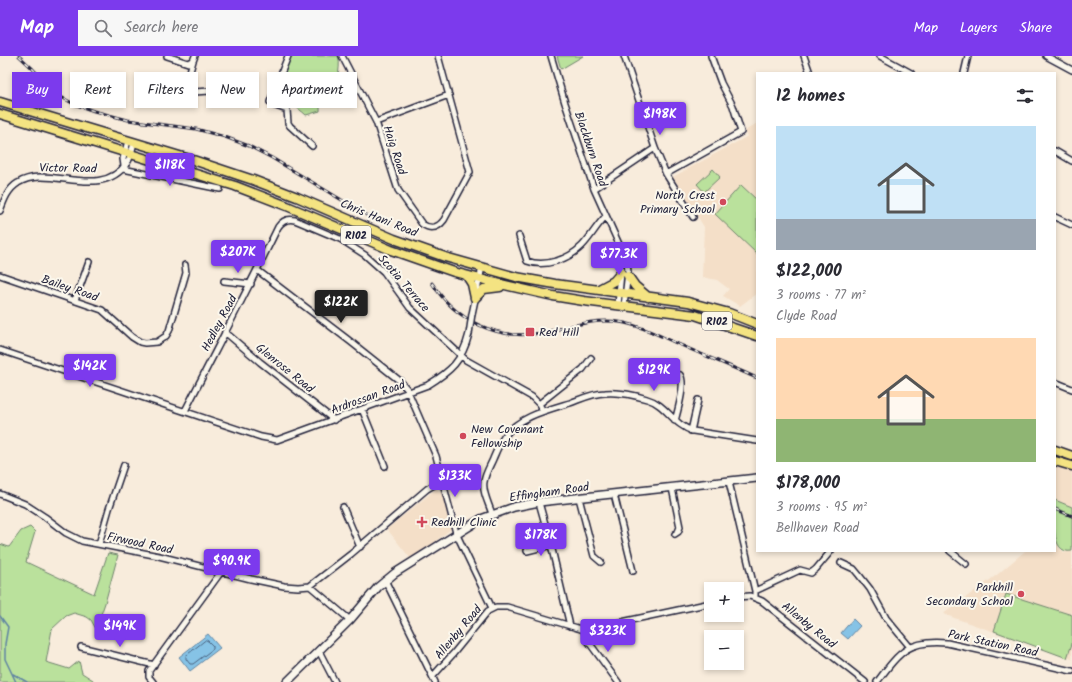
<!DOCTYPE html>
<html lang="en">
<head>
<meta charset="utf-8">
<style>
	:root { --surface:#fff; --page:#f7f7f7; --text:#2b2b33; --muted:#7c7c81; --accent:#7c3aed }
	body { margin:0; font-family:Kalam,sans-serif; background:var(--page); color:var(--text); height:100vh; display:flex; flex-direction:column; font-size:15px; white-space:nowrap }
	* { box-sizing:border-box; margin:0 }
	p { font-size:13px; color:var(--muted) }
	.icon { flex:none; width:22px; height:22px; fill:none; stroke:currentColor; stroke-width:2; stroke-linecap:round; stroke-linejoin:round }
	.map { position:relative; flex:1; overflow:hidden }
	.details { position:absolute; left:756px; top:16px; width:300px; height:480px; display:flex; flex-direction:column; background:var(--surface); border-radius:0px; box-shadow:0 2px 6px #0003 }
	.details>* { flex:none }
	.banner { position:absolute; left:12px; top:16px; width:380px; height:36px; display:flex; gap:8px }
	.buttons { position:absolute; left:704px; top:526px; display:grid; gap:8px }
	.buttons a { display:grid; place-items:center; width:40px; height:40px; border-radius:0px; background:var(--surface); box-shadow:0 2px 6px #0003; font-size:20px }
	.price { position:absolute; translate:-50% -34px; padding:0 9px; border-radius:4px; background:var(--accent); color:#fff; font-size:13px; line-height:26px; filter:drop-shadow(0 1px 2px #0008) }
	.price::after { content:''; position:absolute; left:50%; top:24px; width:12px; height:9px; margin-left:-6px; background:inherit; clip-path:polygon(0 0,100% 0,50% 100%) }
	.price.current { background:#222; color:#fff }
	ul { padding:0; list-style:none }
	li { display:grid; align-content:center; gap:8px; height:212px; padding:0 20px }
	li span { display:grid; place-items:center; height:124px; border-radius:0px; color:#555 }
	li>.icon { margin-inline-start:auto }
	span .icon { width:72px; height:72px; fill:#fffc; stroke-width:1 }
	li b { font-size:17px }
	h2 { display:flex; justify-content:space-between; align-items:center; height:48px; padding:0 20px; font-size:17px }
	.tag { padding:0 14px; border-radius:0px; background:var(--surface); box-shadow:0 2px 6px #0003; font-size:14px; line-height:36px }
	.tag.current { background:var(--accent); color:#fff }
	header { display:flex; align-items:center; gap:24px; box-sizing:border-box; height:56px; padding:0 20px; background:var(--accent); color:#fff }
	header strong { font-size:19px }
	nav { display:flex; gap:22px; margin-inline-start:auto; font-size:14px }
	.search { width:280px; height:36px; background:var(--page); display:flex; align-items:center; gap:10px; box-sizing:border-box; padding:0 14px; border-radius:0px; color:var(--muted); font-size:15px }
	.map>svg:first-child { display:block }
</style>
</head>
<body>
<header>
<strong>Map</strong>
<div class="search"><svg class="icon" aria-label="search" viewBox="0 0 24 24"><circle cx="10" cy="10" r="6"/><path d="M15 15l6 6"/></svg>Search here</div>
<nav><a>Map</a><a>Layers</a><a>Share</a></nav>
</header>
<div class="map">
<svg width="1072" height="626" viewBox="0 0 1072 626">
	<rect width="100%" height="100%" fill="#f8ecdc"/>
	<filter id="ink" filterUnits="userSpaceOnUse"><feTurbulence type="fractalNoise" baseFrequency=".025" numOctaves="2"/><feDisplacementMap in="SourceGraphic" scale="8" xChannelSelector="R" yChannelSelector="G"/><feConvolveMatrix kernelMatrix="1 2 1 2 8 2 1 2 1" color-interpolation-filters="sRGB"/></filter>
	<g filter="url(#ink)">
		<path fill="#f4dfc8" d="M757 67V237L740 250 723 240 729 233 717 224 702 221 704 171 673 121 748 80 745 75Z
			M1055 410 1072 415V451L1055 444Z
			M436 433 443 437 451 473 427 492 410 502 387 473Z
			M1055 483 1059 492 1064 496H1072V603L943 558 998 518 1025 495H1055Z"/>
		<path fill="#bae19c" stroke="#6e826c" d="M291 0H338C341 6 338 26 334 32 327 43 320 36 320 55L306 59C297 51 288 45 276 40Z
			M557 0H583L561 13Z
			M713 113 720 121 704 136 697 128Z
			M741 129 757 144V198L715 158Z
			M1055 444 1072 451V495C1049 499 1055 459 1055 444Z
			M30 471 35 476 26 506 94 538 108 497 118 499 105 547 96 573 91 564 87 561 74 557 66 560 52 573 46 606 69 613 79 605 82 617 93 624V626H0V488L9 491 21 475Z
			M1006 538 1072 559V588L1067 602 994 575Z"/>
		<path fill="#86c3e6" stroke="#5e83a2" d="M853 563 860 570 848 583 841 577Z
			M208 578 220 592 190 615 179 601Z"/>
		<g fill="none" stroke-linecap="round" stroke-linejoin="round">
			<path stroke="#4a627f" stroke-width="1" d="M206 584 208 585 213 590V593L193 608H190L186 603V600Z"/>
			<path stroke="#5e83a2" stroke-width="1.5" d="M0 560 8 571 5 588V603L16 626
				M13 618 27 626"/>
			<defs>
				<path id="street" d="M167 0 188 7 193 5 195 0
					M288 0 270 46 273 49 287 54 288 67 290 70 312 90
					M342 0 376 66 398 134 422 168C431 174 438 172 444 164L470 116 438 0
					M551 0 565 47 594 133 627 206 628 216 624 250
					M624 0 655 92 666 118 693 161
					M804 0 810 17
					M880 0 911 17
					M1046 0 1072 14
					M193 5 189 19V34L193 36 211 35
					M964 17 968 0
					M376 66 449 39
					M1055 95 1072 105
					M124 110 123 103 128 85
					M123 113 220 133
					M666 118 741 76 733 50 721 27 711 0
					M594 133 655 92
					M0 155C4 144 8 133 18 127 48 107 100 146 127 107 131 102 132 93 134 87
					M1055 161 1072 169
					M519 180 527 205C545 212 569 203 582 190 591 181 596 170 606 160
					M230 200 261 205
					M257 214 351 286 400 325 407 333 436 400 456 477 492 552
					M0 219 102 254 132 281 140 286 145 287 157 286 166 280 169 275 186 217 185 209
					M224 225 251 228
					M75 244 89 206
					M618 249 621 217 619 192
					M472 258 482 211
					M225 276 260 306 334 364
					M0 294 261 381 277 384 428 329C451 315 462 305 469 278
					M1055 326 1072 333
					M539 348 583 313 591 302
					M362 353 385 410
					M185 355C216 294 248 233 278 171 282 165 287 162 295 164L340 183 365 199 384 216 410 252 466 304 532 341 539 348 543 355
					M675 365C678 354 686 327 680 319
					M691 375 698 344
					M729 426 755 535V541
					M672 432 680 471 678 476 675 478
					M0 438 25 448 45 461 66 477 82 485 159 500 251 523 284 530 298 531 310 530 351 498 427 433 442 424
					M614 438 633 515
					M579 442 594 500 601 506
					M540 450 551 489 570 570
					M343 451 360 491
					M492 458C489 448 482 436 484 426 485 418 490 410 493 403 496 396 499 388 504 381 518 361 547 354 570 347 581 343 593 337 605 337 618 336 634 339 647 343 666 348 673 369 693 375L757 385
					M99 488 109 453 124 409
					M527 495 551 489
					M950 495 966 508
					M841 507 854 513 859 519 870 533 886 562 910 591
					M385 524 435 626
					M310 530 350 564
					M755 535 800 514 811 517 816 513 831 495
					M737 541 750 540 762 545 865 626
					M584 574 588 585 618 626
					M81 591 154 609
					M319 595 335 626
					M433 620 453 598 488 555 496 551H507L584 574 711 547
					M153 626 149 621V615L221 516
					M877 626C899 597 908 583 947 587L1072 615"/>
				<path id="secondary" d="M287 626 350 564 378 531 395 517 481 463 514 451 539 446 757 422"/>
				<path id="primary" d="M0 46 193 104 253 124 297 141 394 183 445 201 516 221 555 228 688 246 729 257 757 268
					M0 58 235 130 287 150 391 194 454 216 492 226 553 240 584 245 695 259 757 280
					M467 220 472 228 475 242
					M628 220 635 230 648 241
					M599 233 614 225 621 217
					M475 242 484 233 500 231
					M1055 394 1072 400
					M1055 405 1072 410"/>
			</defs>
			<use href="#street" stroke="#22223b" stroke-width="8"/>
			<use href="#secondary" stroke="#22223b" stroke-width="10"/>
			<use href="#primary" stroke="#22223b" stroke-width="11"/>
			<use href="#street" stroke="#fbf7ec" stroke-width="5"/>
			<use href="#secondary" stroke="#fbf7ec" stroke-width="7"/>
			<use href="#primary" stroke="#f4e382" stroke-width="8"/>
			<defs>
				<path id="rail" d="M19 0 32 12 50 32 61 41 74 48 94 55 128 64 196 73 225 81 249 90 272 102 370 161
					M432 227C455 264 497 285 541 277 567 272 592 262 619 266 639 269 658 279 676 287 703 299 730 310 757 322
					M1055 453 1072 460"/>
			</defs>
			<use href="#rail" stroke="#22223b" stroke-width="3"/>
			<use href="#rail" stroke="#fbf7ec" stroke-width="1.5" stroke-dasharray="4.5" stroke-linecap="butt"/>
			<defs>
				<path id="street-bridge" d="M469 278 472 258"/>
			</defs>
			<use href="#street-bridge" stroke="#22223b" stroke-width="8" stroke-linecap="butt"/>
			<use href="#street-bridge" stroke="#fbf7ec" stroke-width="5"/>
		</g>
	</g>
	<g fill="#d1495b" stroke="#fbf7ec" stroke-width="1.5">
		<circle cx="723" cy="146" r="4"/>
		<rect x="525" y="271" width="10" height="10" rx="2"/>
		<circle cx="463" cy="380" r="4"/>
		<path d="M420 460h4v4h4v4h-4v4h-4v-4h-4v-4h4z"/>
		<circle cx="1021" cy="538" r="4"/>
	</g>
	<g text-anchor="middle" stroke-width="4" stroke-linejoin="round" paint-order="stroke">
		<g fill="#fbf7ec" stroke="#636270" stroke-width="1">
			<rect x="341" y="170" width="30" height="18" rx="3"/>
			<rect x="702" y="256" width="30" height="18" rx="3"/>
		</g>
		<g font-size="11" font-weight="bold" fill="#22223b">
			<text x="356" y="183">R102</text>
			<text x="717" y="269">R102</text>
		</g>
		<g font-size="12" fill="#22223b" stroke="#fbf7ec">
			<text transform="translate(591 93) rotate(71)" y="4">Blackburn Road</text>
			<text transform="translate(395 94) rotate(72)" y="4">Haig Road</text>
			<text transform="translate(68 112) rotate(1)" y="4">Victor Road</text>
			<text transform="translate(379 162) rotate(22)" y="4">Chris Hani Road</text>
			<text transform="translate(404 227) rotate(49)" y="4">Scotia Terrace</text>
			<text transform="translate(70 232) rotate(19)" y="4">Bailey Road</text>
			<text transform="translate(219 267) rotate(-62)" y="4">Hedley Road</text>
			<text transform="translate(285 312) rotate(39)" y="4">Glenrose Road</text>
			<text transform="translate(368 341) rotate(-20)" y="4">Ardrossan Road</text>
			<text transform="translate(549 436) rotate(-8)" y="4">Effingham Road</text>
			<text transform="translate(140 487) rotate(12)" y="4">Firwood Road</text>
			<text transform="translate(809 569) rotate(39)" y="4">Allenby Road</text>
			<text transform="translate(458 576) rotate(-50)" y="4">Allenby Road</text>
			<text transform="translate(993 587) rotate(12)" y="4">Park Station Road</text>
		</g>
		<g font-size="12" fill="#22223b" stroke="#fbf7ec" text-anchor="start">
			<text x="715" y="143" text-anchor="end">North Crest<tspan x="715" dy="14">Primary School</tspan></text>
			<text x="539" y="280">Red Hill</text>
			<text x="471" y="377">New Covenant<tspan x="471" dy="14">Fellowship</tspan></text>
			<text x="431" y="470">Redhill Clinic</text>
			<text x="1013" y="535" text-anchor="end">Parkhill<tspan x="1013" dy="14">Secondary School</tspan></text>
		</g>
	</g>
</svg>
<div class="buttons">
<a>+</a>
<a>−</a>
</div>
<b class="price" style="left:660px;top:80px">$198K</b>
<b class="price" style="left:170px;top:131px">$118K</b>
<b class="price" style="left:238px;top:218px">$207K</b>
<b class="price" style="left:619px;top:220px">$77.3K</b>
<b class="price current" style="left:341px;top:268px">$122K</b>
<b class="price" style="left:90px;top:332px">$142K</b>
<b class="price" style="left:654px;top:336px">$129K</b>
<b class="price" style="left:455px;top:442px">$133K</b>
<b class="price" style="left:541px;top:501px">$178K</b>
<b class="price" style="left:232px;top:527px">$90.9K</b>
<b class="price" style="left:120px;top:592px">$149K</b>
<b class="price" style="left:608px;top:597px">$323K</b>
<div class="banner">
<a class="tag current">Buy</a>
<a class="tag">Rent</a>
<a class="tag">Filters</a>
<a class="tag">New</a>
<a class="tag">Apartment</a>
</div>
<section class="details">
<h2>12 homes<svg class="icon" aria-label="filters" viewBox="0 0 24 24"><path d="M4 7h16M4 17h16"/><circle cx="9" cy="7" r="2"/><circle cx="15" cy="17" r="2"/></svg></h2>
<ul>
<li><span style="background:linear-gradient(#bfe0f5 75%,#9aa5b1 0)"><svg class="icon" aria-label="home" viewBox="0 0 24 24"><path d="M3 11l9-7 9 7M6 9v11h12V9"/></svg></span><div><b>$122,000</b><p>3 rooms · 77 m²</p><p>Clyde Road</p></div></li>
<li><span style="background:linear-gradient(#ffd9b3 65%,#8fb573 0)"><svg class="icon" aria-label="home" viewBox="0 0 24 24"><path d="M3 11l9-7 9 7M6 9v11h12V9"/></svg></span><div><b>$178,000</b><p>3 rooms · 95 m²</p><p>Bellhaven Road</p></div></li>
</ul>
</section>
</div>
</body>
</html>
